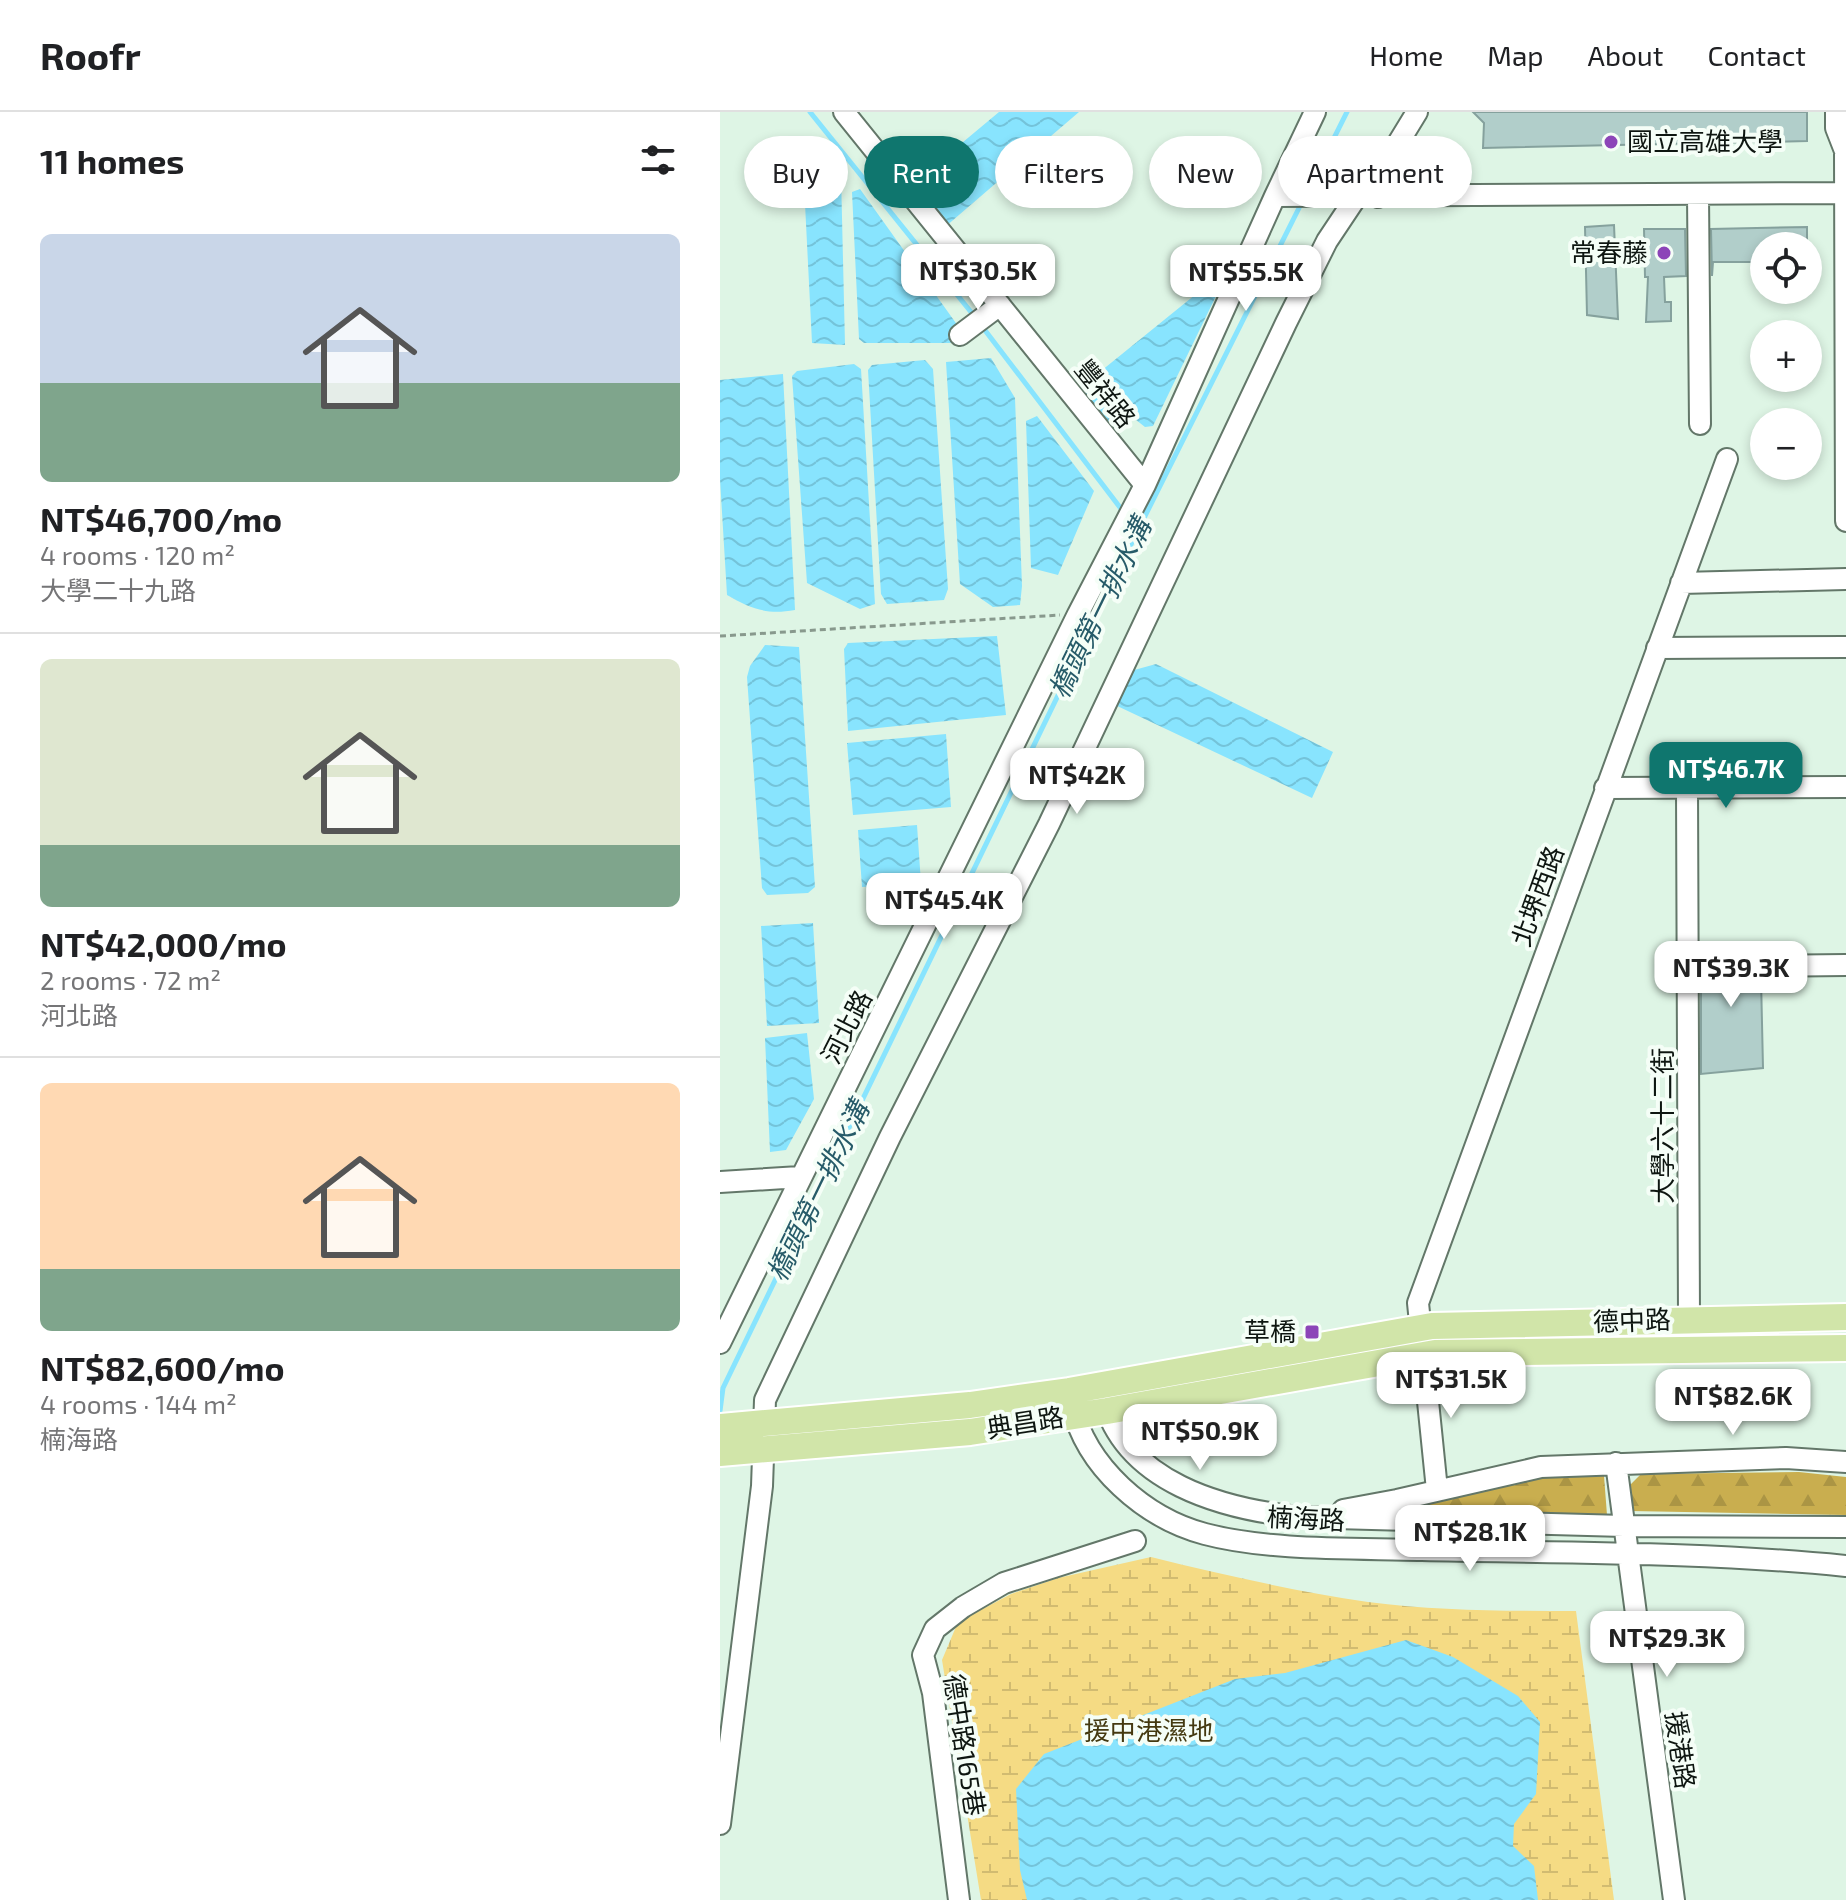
<!DOCTYPE html>
<html lang="en">
<head>
<meta charset="utf-8">
<style>
	:root { --surface:#fff; --page:#f6f6f6; --text:#202124; --muted:#757577; --line:#e0e0e0; --accent:#0f766e }
	body { margin:0; font-family:"Exo 2","Noto Sans TC",sans-serif; background:var(--page); color:var(--text); height:100vh; display:flex; flex-direction:column; font-size:30px; white-space:nowrap }
	* { box-sizing:border-box; margin:0 }
	p { font-size:26px; color:var(--muted) }
	.icon { flex:none; width:44px; height:44px; fill:none; stroke:currentColor; stroke-width:2; stroke-linecap:round; stroke-linejoin:round }
	.map { position:relative; flex:1; overflow:hidden }
	.drawer { display:flex; flex-direction:column; background:var(--surface); width:720px }
	.drawer>* { flex:none }
	.hud { position:absolute; left:24px; top:24px; width:760px; height:72px; display:flex; gap:16px }
	.fabs { position:absolute; left:1030px; top:120px; display:grid; gap:16px }
	.fabs a { display:grid; place-items:center; width:72px; height:72px; border-radius:50%; background:var(--surface); box-shadow:0 4px 12px #0003; font-size:40px }
	.price { position:absolute; translate:-50% -68px; padding:0 18px; border-radius:16px; background:#fff; color:#222; font-size:26px; line-height:52px; filter:drop-shadow(0 2px 4px #0008) }
	.price::after { content:''; position:absolute; left:50%; top:48px; width:24px; height:18px; margin-left:-12px; background:inherit; clip-path:polygon(0 0,100% 0,50% 100%) }
	.price.on { background:var(--accent); color:#fff }
	ul { padding:0; list-style:none }
	li { display:grid; align-content:center; gap:16px; height:424px; padding:0 40px }
	li+li { border-top:2px solid var(--line) }
	li span { display:grid; place-items:center; height:248px; border-radius:12px; color:#555 }
	li>.icon { margin-inline-start:auto }
	span .icon { width:144px; height:144px; fill:#fffc; stroke-width:1 }
	li b { font-size:34px }
	h2 { display:flex; justify-content:space-between; align-items:center; height:96px; padding:0 40px; font-size:34px }
	.pill { padding:0 28px; border-radius:36px; background:var(--surface); box-shadow:0 4px 12px #0003; font-size:28px; line-height:72px }
	.pill.on { background:var(--accent); color:#fff }
	header { display:flex; align-items:center; gap:48px; box-sizing:border-box; height:112px; padding:0 40px; background:var(--surface); border-bottom:2px solid var(--line) }
	header strong { font-size:38px }
	nav { display:flex; gap:44px; margin-inline-start:auto; font-size:28px }
	main { display:flex; flex:1; min-height:0 }
	.map>svg:first-child { display:block }
</style>
</head>
<body>
<header>
<strong>Roofr</strong>
<nav><a>Home</a><a>Map</a><a>About</a><a>Contact</a></nav>
</header>
<main>
<section class="drawer">
<h2>11 homes<svg class="icon" aria-label="filters" viewBox="0 0 24 24"><path d="M4 7h16M4 17h16"/><circle cx="9" cy="7" r="2"/><circle cx="15" cy="17" r="2"/></svg></h2>
<ul>
<li><span style="background:linear-gradient(#c9d6e8 60%,#7fa58c 0)"><svg class="icon" aria-label="home" viewBox="0 0 24 24"><path d="M3 11l9-7 9 7M6 9v11h12V9"/></svg></span><div><b>NT$46,700/mo</b><p>4 rooms · 120 m²</p><p>大學二十九路</p></div></li>
<li><span style="background:linear-gradient(#dfe7d0 75%,#7fa58c 0)"><svg class="icon" aria-label="home" viewBox="0 0 24 24"><path d="M3 11l9-7 9 7M6 9v11h12V9"/></svg></span><div><b>NT$42,000/mo</b><p>2 rooms · 72 m²</p><p>河北路</p></div></li>
<li><span style="background:linear-gradient(#ffd9b3 75%,#7fa58c 0)"><svg class="icon" aria-label="home" viewBox="0 0 24 24"><path d="M3 11l9-7 9 7M6 9v11h12V9"/></svg></span><div><b>NT$82,600/mo</b><p>4 rooms · 144 m²</p><p>楠海路</p></div></li>
</ul>
</section>
<div class="map">
<svg width="1126" height="1788" viewBox="0 0 1126 1788">
	<defs>
		<pattern id="forest-firs" width="22" height="20" patternUnits="userSpaceOnUse" patternTransform="scale(2)"><rect width="22" height="20" fill="#c9ae4f"/><path d="M5 1l3.5 6h-7zM16 11l3.5 6h-7z" fill="#ab9544"/></pattern>
		<pattern id="wetland-marsh" width="20" height="14" patternUnits="userSpaceOnUse" patternTransform="scale(2)"><rect width="20" height="14" fill="#f5db84"/><path d="M1 5h8M5 5V1M11 12h8M15 12V8" fill="none" stroke="#d1bb71"/></pattern>
		<pattern id="water-waves" width="16" height="10" patternUnits="userSpaceOnUse" patternTransform="scale(2)"><rect width="16" height="10" fill="#88e4fe"/><path d="M0 5q4-4 8 0t8 0" fill="none" stroke="#74c3d9"/></pattern>
	</defs>
	<rect width="100%" height="100%" fill="#def5e5"/>
	<path fill="url(#forest-firs)" d="M1079 1360 1126 1365V1403L910 1399V1373L921 1362Z
		M884 1364 887 1403 668 1400 789 1367Z"/>
	<path fill="url(#wetland-marsh)" d="M431 1445C503 1463 575 1479 648 1490 717 1499 787 1499 856 1499L894 1788H261L222 1548 238 1510 291 1482 338 1466Z"/>
	<path fill="url(#water-waves)" d="M279 0H359L225 115 197 74 200 66Z
		M88 29 121 62 125 233 92 231 82 32Z
		M140 77 238 214 237 227 230 231H144L139 227 132 80Z
		M486 174 494 177 496 184 433 314 425 315 406 300 393 315 384 313 360 283V276Z
		M271 246 295 286 302 474 300 493 273 495 240 472 226 250Z
		M205 248 213 257 228 477 224 488 167 492 161 482 148 258 152 253Z
		M134 252 141 257 155 492 140 497 87 471 72 264 77 259Z
		M63 262 75 498C47 503 31 497 7 483L0 367V268Z
		M317 304 374 379 338 463 311 456 306 309Z
		M277 524 286 603 128 619 124 537 128 531Z
		M45 533 79 535 95 775 88 781 47 783 42 776 27 565 30 554Z
		M436 552 613 640 592 686 393 592 407 560Z
		M226 622 231 695 133 703 127 631Z
		M197 713 201 771 142 775 138 718Z
		M93 811 99 911 47 914 41 814Z
		M87 921 94 987 66 1038 50 1040 45 926Z
		M686 1528 733 1545 798 1584 820 1610 816 1682 794 1712 793 1734 814 1754 818 1788H307L300 1758 296 1677 324 1642 515 1567 565 1561Z"/>
	<g fill="none" stroke-linecap="round" stroke-linejoin="round">
		<path stroke="#88e4fe" stroke-width="5" d="M90 0 255 205
			M588 78 627 0
			M261 213 405 402
			M0 1299 3 1276 418 418 582 90"/>
	</g>
	<path fill="#b1ceca" stroke="#85a19d" stroke-width="2" d="M753 0H1087V29L763 36 764 11Z
		M894 113 898 207 867 203 865 115Z
		M1087 115V134H1044V150H993L992 164 991 117Z
		M924 117H965L966 164 944 165 945 190H951V209L926 210 928 165H925Z
		M981 832H1040V843L1034 848 1033 855 1041 866 1043 956 981 962Z"/>
	<g fill="none" stroke-linecap="round" stroke-linejoin="round">
		<defs>
			<path id="minor" d="M124 0 425 373
				M1116 0V16L1125 39 1126 409
				M978 83 980 312
				M555 84 1126 81
				M658 85 672 41 697 0
				M240 223 280 193
				M961 471 1126 467
				M937 536 1126 535
				M885 676 1126 675
				M967 677 969 1207
				M1046 854 1126 853
				M0 1070 80 1065
				M0 1231 358 502 425 373 555 84 595 0
				M383 1286C405 1371 503 1397 579 1405L904 1414 1126 1415
				M352 1293C366 1355 425 1406 485 1422 549 1439 635 1436 702 1438 843 1441 986 1440 1126 1454
				M896 1351 954 1788
				M717 1378 698 1191 1007 347
				M623 1398 677 1388 821 1355 1066 1346 1126 1350
				M0 1712 42 1374 45 1288 170 1025 329 712 566 211 607 129 637 84
				M239 1788 213 1581 203 1543 215 1517 243 1495 284 1471 415 1429"/>
			<path id="major" d="M0 1315 250 1293 349 1279 712 1214 1126 1205
				M0 1341 250 1320 387 1299 715 1241 1126 1236"/>
		</defs>
		<use href="#minor" stroke="#637769" stroke-width="24"/>
		<use href="#major" stroke="#fff" stroke-width="30"/>
		<path stroke="#88998d" stroke-width="3" stroke-dasharray="6 4" stroke-linecap="butt" d="M0 524 340 503"/>
		<use href="#minor" stroke="#fff" stroke-width="20"/>
		<use href="#major" stroke="#d1e5a9" stroke-width="26"/>
	</g>
	<g fill="#8c45b8" stroke="#f5fef7" stroke-width="3">
		<circle cx="891" cy="30" r="8"/>
		<circle cx="944" cy="141" r="8"/>
		<rect x="584" y="1212" width="16" height="16" rx="4"/>
	</g>
	<g text-anchor="middle" stroke-width="8" stroke-linejoin="round" paint-order="stroke">
		<g font-size="26" fill="#0e1611" stroke="#f5fef7" text-anchor="end">
			<text x="907" y="39" text-anchor="start">國立高雄大學</text>
			<text x="928" y="150">常春藤</text>
			<text x="576" y="1229">草橋</text>
		</g>
		<g font-size="26" fill="#0e1611" stroke="#f5fef7">
			<text transform="translate(385 282) rotate(51)" y="9">豐祥路</text>
			<text transform="translate(818 784) rotate(-70)" y="9">北堺西路</text>
			<text transform="translate(127 915) rotate(-63)" y="9">河北路</text>
			<text transform="translate(943 1014) rotate(-90)" y="9">大學六十二街</text>
			<text transform="translate(912 1209) rotate(-2)" y="9">德中路</text>
			<text transform="translate(305 1311) rotate(-9)" y="9">典昌路</text>
			<text transform="translate(586 1407) rotate(3)" y="9">楠海路</text>
			<text transform="translate(244 1633) rotate(81)" y="9">德中路165巷</text>
			<text transform="translate(960 1638) rotate(82)" y="9">援港路</text>
		</g>
		<g font-size="26" fill="#443910" stroke="#f5fef7">
			<text x="429" y="1628">援中港濕地</text>
		</g>
		<g font-size="28" font-style="italic" fill="#275b69" stroke="#f5fef7">
			<text transform="translate(380 496) rotate(-64)" y="10">橋頭第一排水溝</text>
			<text transform="translate(98 1079) rotate(-64)" y="10">橋頭第一排水溝</text>
		</g>
	</g>
</svg>
<div class="fabs">
<a><svg class="icon" aria-label="locate" viewBox="0 0 24 24"><circle cx="12" cy="12" r="6"/><path d="M12 2v4M12 18v4M2 12h4M18 12h4"/></svg></a>
<a>+</a>
<a>−</a>
</div>
<b class="price" style="left:258px;top:200px">NT$30.5K</b>
<b class="price" style="left:526px;top:201px">NT$55.5K</b>
<b class="price on" style="left:1006px;top:698px">NT$46.7K</b>
<b class="price" style="left:357px;top:704px">NT$42K</b>
<b class="price" style="left:224px;top:829px">NT$45.4K</b>
<b class="price" style="left:1011px;top:897px">NT$39.3K</b>
<b class="price" style="left:731px;top:1308px">NT$31.5K</b>
<b class="price" style="left:1013px;top:1325px">NT$82.6K</b>
<b class="price" style="left:480px;top:1360px">NT$50.9K</b>
<b class="price" style="left:750px;top:1461px">NT$28.1K</b>
<b class="price" style="left:947px;top:1567px">NT$29.3K</b>
<div class="hud">
<a class="pill">Buy</a>
<a class="pill on">Rent</a>
<a class="pill">Filters</a>
<a class="pill">New</a>
<a class="pill">Apartment</a>
</div>
</div>
</main>
</body>
</html>
